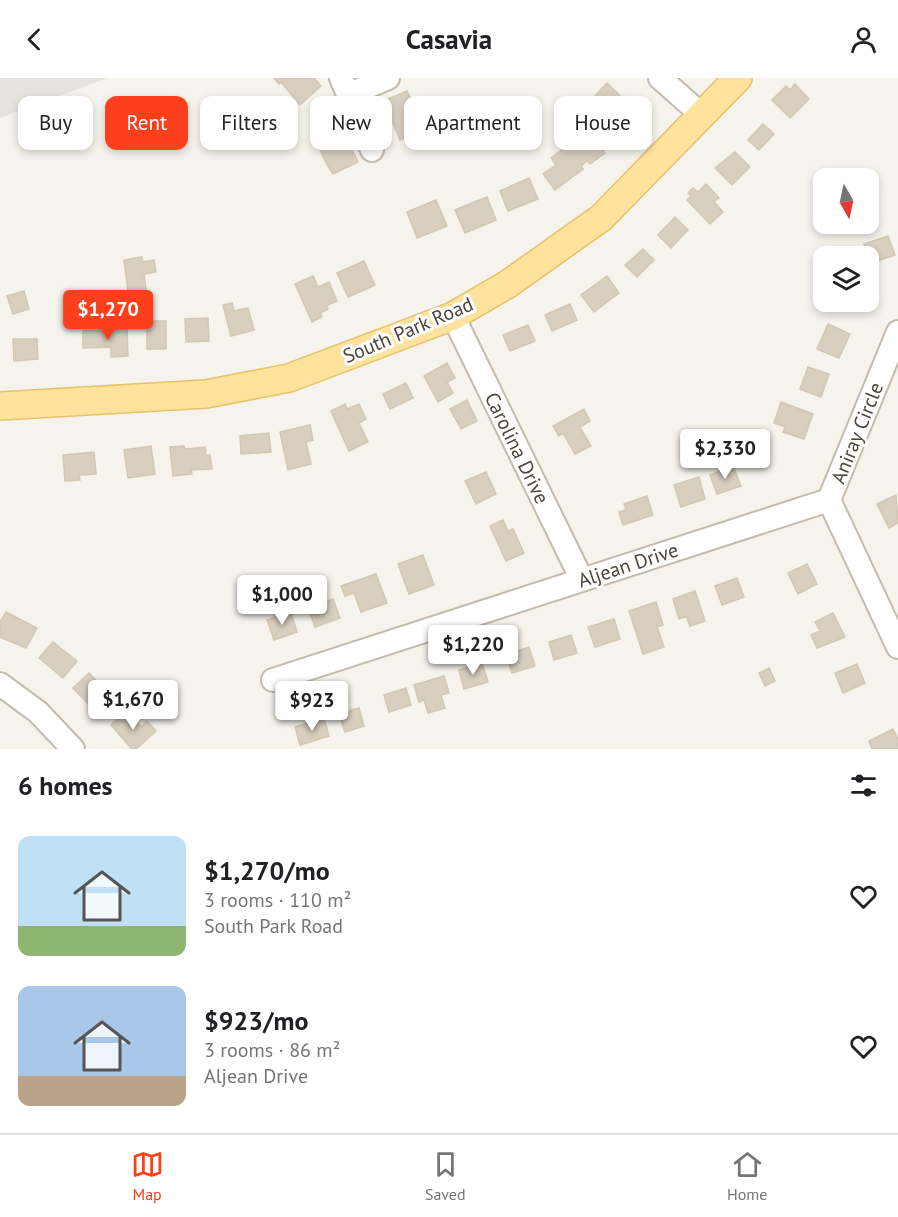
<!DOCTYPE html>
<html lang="en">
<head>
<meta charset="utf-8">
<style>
	:root { --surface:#fff; --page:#f6f6f6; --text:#202124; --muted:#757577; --line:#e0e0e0; --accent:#fc3f1d }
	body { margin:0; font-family:"PT Sans",sans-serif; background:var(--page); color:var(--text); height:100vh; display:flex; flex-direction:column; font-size:22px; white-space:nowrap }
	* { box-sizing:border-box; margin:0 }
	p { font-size:20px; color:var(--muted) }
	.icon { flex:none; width:33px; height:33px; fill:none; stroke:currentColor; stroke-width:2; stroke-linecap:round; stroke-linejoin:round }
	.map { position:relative; height:671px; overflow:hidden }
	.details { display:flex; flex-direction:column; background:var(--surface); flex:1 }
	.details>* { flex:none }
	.banner { position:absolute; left:18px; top:18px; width:862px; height:54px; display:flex; gap:12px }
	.needle { width:39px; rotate:171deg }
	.controls { position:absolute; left:813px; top:90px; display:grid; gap:12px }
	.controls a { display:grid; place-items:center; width:66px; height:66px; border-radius:12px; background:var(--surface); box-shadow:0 3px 9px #0003; font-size:30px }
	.price { position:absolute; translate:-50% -51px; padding:0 14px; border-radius:6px; background:#fff; color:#222; font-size:20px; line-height:39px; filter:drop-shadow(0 2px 3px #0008) }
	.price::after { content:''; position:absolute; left:50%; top:36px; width:18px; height:14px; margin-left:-9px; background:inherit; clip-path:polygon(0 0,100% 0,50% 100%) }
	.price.on { background:var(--accent); color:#fff }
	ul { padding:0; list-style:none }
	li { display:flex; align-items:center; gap:18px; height:150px; padding:0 18px }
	li span { display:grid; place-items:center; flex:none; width:168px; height:120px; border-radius:12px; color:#555 }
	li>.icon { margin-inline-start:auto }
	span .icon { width:72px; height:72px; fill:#fffc; stroke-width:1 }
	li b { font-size:26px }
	h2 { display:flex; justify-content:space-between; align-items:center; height:72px; padding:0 18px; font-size:26px }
	.pill { padding:0 21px; border-radius:12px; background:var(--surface); box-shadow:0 3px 9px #0003; font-size:21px; line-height:54px }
	.pill.on { background:var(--accent); color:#fff }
	header { display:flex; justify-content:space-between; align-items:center; height:78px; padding:0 18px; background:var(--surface); font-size:27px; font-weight:800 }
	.tabs { display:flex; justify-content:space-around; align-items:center; height:84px; border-top:2px solid var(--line); background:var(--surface); font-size:16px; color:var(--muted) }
	.tabs a { display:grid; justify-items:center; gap:3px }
	.tabs .on { color:var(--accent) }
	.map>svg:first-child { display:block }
</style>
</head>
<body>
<header><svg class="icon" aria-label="back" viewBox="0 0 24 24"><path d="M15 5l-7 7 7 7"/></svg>Casavia<svg class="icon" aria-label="person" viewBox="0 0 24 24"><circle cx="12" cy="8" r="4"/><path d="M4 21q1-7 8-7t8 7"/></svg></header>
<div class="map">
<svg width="898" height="671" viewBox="0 0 898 671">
	<rect width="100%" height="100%" fill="#f6f3ec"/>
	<path fill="#e6e2dd" d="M0 0H107L0 40Z"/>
	<path fill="#d8cfc1" stroke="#d3c7b4" stroke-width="1.5" d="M274 0H314L321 8 300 27 281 4 279 6Z
		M607 5 643 40 630 54 618 43 615 45 591 22Z
		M795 6 809 21 790 40 772 22 786 8 790 12Z
		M407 13 413 25 415 24 425 51 400 62 384 23Z
		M336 41 343 58 340 59 345 70 350 68 358 84 333 96 326 85 312 53Z
		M582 46 605 75 590 86 587 83 581 88 583 91 555 112 543 96 556 87 551 80 575 62 570 55Z
		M763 46 774 56 759 72 748 62Z
		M735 74 750 89 732 107 715 90Z
		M529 100 538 121 508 133 500 113Z
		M706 106 719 120 714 124 723 134 710 146 687 122 691 118 688 115 693 110 698 114Z
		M487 119 496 142 465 155 455 132Z
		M436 122 447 148 417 160 407 134Z
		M675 139 688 152 671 170 658 157Z
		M888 158 895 177 871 185 864 166Z
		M643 171 654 182 637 199 625 187Z
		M142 179V184L154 182 156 194 144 196 147 219 129 221 124 182Z
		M364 183 375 207 348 219 337 195Z
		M313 198 318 209 329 204 337 223 326 228 328 231 320 235 322 239 312 244 295 206Z
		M607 198 619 215 594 234 581 217Z
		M24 213 29 231 13 236 7 218Z
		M232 225 234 233 248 230 254 252 231 258 223 227Z
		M570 226 577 242 552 253 545 237Z
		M208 240 209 263 186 264 185 241Z
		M151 243H166V271H147V252H150Z
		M828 246 850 256 839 280 817 271Z
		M528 247 535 263 510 273 503 257Z
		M112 250H127L128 278 111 279V269L83 270V253L112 252Z
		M13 261H37L38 281 14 283Z
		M447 285 455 300 447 304 453 315 438 324 424 298Z
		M808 289 829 296 821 319 800 311Z
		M406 305 413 320 390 331 383 316Z
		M467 322 477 343 461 351 450 331Z
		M781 324 813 336 804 361 783 354 785 349 774 345Z
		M345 326 347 331 359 326 366 341 359 345 368 364 349 373 331 333Z
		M584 331 590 343 580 349 591 368 575 376 563 355 559 358 553 348Z
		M310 347 313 362 306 364 311 386 288 392 280 354Z
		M269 355 271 374 241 376 240 358Z
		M151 368 155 396 128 400 124 372Z
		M184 368 185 371 205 369 206 378 210 377 212 391 191 392 192 396 173 398 170 369Z
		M94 374 96 396 79 397 80 402 65 403 63 377Z
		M733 388 741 408 717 416 710 397Z
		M486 394 496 416 476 426 465 403Z
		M699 399 705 421 681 429 674 407Z
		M896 417 898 445 889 450 877 426Z
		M647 418 653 437 623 447 619 434 626 432 624 426Z
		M503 442 508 453 513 451 524 475 506 483 490 448Z
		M423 477 434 507 409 516 398 486Z
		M807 486 817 506 798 516 788 495Z
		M376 496 387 525 361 534 354 515 345 518 341 508Z
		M737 500 744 519 722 527 715 508Z
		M695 513 705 543 690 548 686 538 679 541 673 521Z
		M333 521 340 540 315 549 308 530Z
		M656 524 663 547 657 549 664 569 643 576 629 533Z
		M6 534 37 550 26 570 0 559V544Z
		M291 534 297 554 274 562 267 542Z
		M833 535 845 559 817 570 811 557 820 553 815 544Z
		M614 541 620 561 595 569 588 549Z
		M571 557 577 575 554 582 549 564Z
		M53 564 77 583 63 600 39 580Z
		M529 569 535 588 512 595 506 577Z
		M482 585 488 604 464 611 459 592Z
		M857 586 865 605 843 615 835 595Z
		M769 590 775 603 765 608 759 595Z
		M89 595 113 620 97 635 73 610Z
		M444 598 449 615 441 617 445 630 428 635 424 622 419 624 414 607Z
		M406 610 411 627 389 634 384 617Z
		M359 630 364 648 345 654 339 636Z
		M127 633 141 649 147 643 156 653 136 671H132L111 647Z
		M324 640 329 658 300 667 295 649Z
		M893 651 898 661V671H872L869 663Z"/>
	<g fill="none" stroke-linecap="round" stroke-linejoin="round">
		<defs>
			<path id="minor" d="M341 0 372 72
				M660 0 703 38
				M350 16 388 0
				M453 238 582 502
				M829 422 898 254
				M273 602 829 422 898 569
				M0 606 38 634 73 671"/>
			<path id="major" d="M0 328 206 316 289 300 453 238 508 206 601 140 738 0"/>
		</defs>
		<use href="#minor" stroke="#c2bbae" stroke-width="26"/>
		<use href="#major" stroke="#e6c16a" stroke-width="30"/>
		<use href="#minor" stroke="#fff" stroke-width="22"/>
		<use href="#major" stroke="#ffe39c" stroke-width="27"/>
	</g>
	<g text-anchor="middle" stroke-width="6" stroke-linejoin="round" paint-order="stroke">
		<g font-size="20" fill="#4b4439" stroke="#fff">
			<text transform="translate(408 252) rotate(-23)" y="7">South Park Road</text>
			<text transform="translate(857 355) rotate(-68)" y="7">Aniray Circle</text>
			<text transform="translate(517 370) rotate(64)" y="7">Carolina Drive</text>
			<text transform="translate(628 487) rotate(-18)" y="7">Aljean Drive</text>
		</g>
	</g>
</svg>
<div class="controls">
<a><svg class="needle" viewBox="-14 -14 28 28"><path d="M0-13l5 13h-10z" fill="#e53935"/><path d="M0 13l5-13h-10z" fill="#757577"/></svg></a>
<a><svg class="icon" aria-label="layers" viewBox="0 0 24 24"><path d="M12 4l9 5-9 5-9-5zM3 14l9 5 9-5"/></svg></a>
</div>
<b class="price on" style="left:108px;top:263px">$1,270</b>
<b class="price" style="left:725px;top:402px">$2,330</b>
<b class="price" style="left:282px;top:548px">$1,000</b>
<b class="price" style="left:473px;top:598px">$1,220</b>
<b class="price" style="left:133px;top:653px">$1,670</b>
<b class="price" style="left:312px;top:654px">$923</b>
<div class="banner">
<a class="pill">Buy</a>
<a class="pill on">Rent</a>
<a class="pill">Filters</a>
<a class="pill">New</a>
<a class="pill">Apartment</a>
<a class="pill">House</a>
</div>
</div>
<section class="details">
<h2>6 homes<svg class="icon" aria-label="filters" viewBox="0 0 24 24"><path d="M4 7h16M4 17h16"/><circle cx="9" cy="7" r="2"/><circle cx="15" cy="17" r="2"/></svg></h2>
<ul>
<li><span style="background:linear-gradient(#bfe0f5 75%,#8fb573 0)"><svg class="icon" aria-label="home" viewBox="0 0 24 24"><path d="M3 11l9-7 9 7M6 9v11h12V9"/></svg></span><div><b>$1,270/mo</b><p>3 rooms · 110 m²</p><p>South Park Road</p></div><svg class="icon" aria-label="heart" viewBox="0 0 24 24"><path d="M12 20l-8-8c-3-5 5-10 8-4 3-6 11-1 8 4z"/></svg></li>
<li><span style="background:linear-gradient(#a9c7e8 75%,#b9a48a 0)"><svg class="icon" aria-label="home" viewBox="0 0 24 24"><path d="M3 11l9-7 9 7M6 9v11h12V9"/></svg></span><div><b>$923/mo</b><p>3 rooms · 86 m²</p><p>Aljean Drive</p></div><svg class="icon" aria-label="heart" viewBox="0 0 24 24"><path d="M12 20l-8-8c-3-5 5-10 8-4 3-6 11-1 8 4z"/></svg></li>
</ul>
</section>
<nav class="tabs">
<a class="on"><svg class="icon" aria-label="map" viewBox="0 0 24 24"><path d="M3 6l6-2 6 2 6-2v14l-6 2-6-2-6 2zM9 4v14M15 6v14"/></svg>Map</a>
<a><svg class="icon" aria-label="saved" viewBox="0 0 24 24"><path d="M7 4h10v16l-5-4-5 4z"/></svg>Saved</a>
<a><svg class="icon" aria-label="home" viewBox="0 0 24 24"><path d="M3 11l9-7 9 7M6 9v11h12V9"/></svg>Home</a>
</nav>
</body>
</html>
